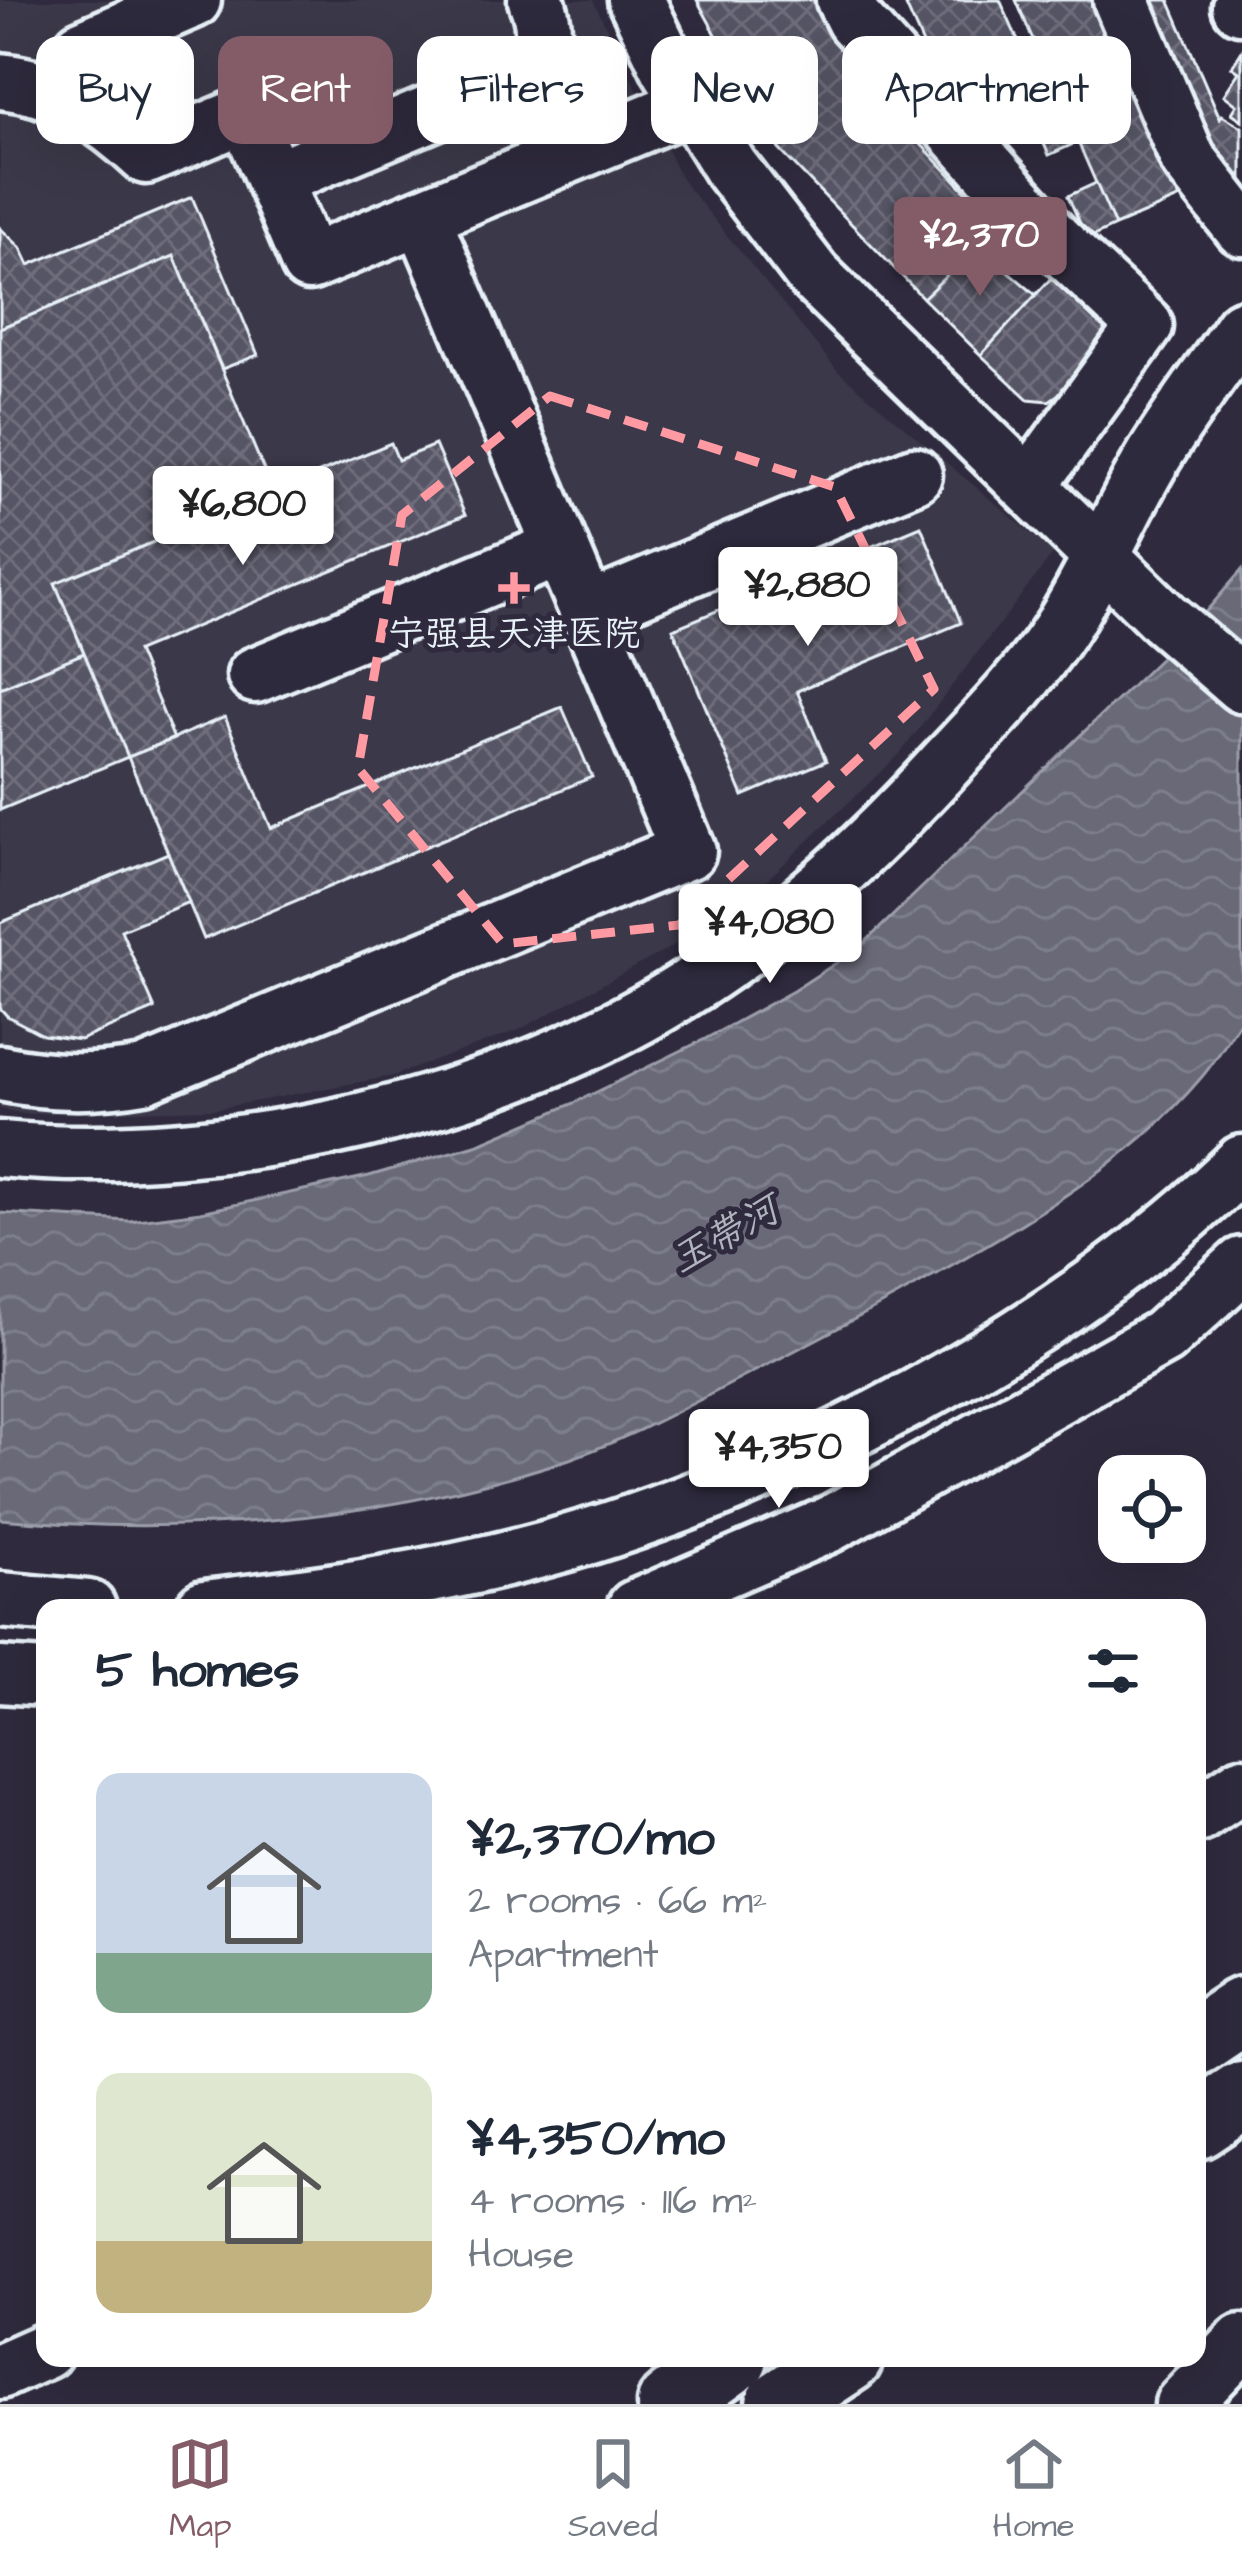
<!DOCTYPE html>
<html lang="en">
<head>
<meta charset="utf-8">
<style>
	:root { --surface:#fff; --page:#f6f6f7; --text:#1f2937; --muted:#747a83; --line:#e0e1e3; --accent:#845c67 }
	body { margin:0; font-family:"Architects Daughter","LXGW WenKai TC",sans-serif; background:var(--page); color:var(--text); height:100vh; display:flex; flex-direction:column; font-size:45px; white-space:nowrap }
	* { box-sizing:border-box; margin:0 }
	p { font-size:39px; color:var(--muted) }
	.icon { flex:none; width:66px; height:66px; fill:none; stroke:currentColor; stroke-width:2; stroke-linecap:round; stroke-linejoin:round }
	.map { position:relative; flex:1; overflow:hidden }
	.details { position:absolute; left:36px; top:1599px; width:1170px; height:768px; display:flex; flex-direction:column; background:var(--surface); border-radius:24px; box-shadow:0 12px 48px #0002 }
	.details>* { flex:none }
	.guide { position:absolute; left:36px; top:36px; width:1170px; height:108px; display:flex; gap:24px }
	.buttons { position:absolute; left:1098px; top:1455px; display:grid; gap:24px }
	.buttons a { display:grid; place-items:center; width:108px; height:108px; border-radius:24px; background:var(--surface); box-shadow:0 12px 48px #0002; font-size:60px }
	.price { position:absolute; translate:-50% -102px; padding:0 27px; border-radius:12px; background:#fff; color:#222; font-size:39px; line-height:78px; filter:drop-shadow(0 3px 6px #0008) }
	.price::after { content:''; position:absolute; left:50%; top:72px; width:36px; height:27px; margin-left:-18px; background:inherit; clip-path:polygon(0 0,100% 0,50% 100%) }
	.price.active { background:var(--accent); color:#fff }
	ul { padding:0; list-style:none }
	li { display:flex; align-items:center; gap:36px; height:300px; padding:0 60px }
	li span { display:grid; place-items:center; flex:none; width:336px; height:240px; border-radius:24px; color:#555 }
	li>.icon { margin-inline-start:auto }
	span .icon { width:144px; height:144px; fill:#fffc; stroke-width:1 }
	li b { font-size:51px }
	h2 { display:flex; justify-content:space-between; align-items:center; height:144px; padding:0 60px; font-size:51px }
	.tag { padding:0 42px; border-radius:24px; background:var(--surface); box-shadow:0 12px 48px #0002; font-size:42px; line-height:108px }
	.tag.active { background:var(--accent); color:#fff }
	.menu { display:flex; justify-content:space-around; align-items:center; height:168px; border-top:3px solid var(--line); background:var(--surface); font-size:33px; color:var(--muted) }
	.menu a { display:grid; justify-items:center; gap:6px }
	.menu .active { color:var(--accent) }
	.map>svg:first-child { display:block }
</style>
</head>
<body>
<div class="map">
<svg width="1242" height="2404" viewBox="0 0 1242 2404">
	<defs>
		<pattern id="water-waves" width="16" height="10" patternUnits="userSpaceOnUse" patternTransform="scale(3)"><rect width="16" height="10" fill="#696978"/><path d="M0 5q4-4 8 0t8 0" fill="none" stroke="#7e7f8c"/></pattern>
		<pattern id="building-cross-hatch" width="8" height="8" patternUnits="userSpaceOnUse" patternTransform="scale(3)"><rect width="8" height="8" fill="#575565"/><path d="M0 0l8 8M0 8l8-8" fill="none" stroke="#6f6e7c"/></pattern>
	</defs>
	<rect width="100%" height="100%" fill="#2f2a3d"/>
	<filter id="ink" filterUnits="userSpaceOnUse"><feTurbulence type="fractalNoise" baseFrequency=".00833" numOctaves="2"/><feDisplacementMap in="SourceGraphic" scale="24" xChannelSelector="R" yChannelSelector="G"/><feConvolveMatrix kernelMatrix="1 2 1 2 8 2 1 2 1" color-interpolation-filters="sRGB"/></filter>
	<g filter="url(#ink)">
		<path fill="#3b3749" d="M0 0H593L682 180 838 371 1054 553 899 755 730 915 519 1030 393 1076 216 1109 24 1114 0 1109Z"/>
		<path fill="url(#water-waves)" stroke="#9c9fab" stroke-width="3" d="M1242 570V1019C1228 1039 1216 1061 1200 1079 1125 1168 1015 1229 915 1286 857 1319 798 1349 738 1380 677 1412 614 1446 548 1466 372 1521 183 1536 0 1519V1213L129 1221 201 1212 369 1176 479 1144 572 1104 705 1039 793 991 859 948 1189 631Z"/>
		<path fill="url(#building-cross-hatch)" stroke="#e8f1f8" stroke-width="3" d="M697 0H822L879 100 999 226 923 298 779 149Z
			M919 0H1000L1027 61 946 96 906 6Z
			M1016 0H1106L1190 194 1115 226 1078 142 1049 155 1017 83 1046 70Z
			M1134 0H1169L1220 118 1222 115 1242 127V177L1199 151Z
			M1242 51V120L1232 113 1237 105 1224 95 1239 72 1232 67Z
			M1096 183 1115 226 1087 239 1068 196Z
			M192 197 258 355 222 369 174 256 0 328V228L21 248 29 265Z
			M978 246 1036 295 981 355 923 298Z
			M174 256 273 492 55 583 84 653 0 688V328Z
			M1053 276 1116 335 1066 389 1049 401 1028 399 981 355Z
			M391 443 398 460 435 445 465 515 137 651 174 739 128 757 55 583Z
			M921 526 961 623 797 691 826 761 743 796 673 629Z
			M84 653 128 757 0 810V688Z
			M562 707 592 777 204 939 128 757 225 717 271 828Z
			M168 853 189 902 121 930 155 1009 80 1040 43 1035 7 1016 0 1008V923Z"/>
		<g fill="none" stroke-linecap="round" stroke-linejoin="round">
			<defs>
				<path id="minor" d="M636 0 669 68 730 167 813 275 1164 618 1242 685
					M844 0 854 20 1055 241 1145 326 1029 486
					M1121 0 1188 159 1242 228
					M1240 6 1242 3
					M0 81C59 87 104 116 146 156L246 114 309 263 692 104
					M51 91 82 48 193 0
					M274 179 523 75C544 48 549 32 536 0
					M588 611 914 475
					M255 675 561 548
					M0 1073C51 1083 93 1084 144 1075L688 851 422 216
					M0 1149C227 1170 503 1108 695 983 787 924 867 849 941 769 982 725 1026 681 1059 631 1095 576 1120 512 1154 456 1181 412 1213 371 1242 328
					M0 1600 88 1608
					M204 1608C319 1595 433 1579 545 1549 777 1487 1071 1332 1242 1163
					M635 1608 828 1525 1163 1337 1242 1265
					M0 1675 45 1678
					M1197 1815 1242 1785
					M0 2371 45 2351
					M1183 2404 1242 2342"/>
				<path id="highway" d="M1197 2041 1242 2011
					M1197 2125 1242 2095
					M671 2404 734 2358
					M780 2404 849 2358"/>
			</defs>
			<use href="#minor" stroke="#e8f1f8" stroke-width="63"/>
			<use href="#highway" stroke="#e8f1f8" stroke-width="75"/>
			<use href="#minor" stroke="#2f2a3d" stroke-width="54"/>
			<use href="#highway" stroke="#2f2a3d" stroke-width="66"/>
		</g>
	</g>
	<path fill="none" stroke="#ff9aa2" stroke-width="9" stroke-dasharray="24 15" stroke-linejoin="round" d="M550 396 835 487 934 689 679 925 503 944 358 768 402 515Z"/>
	<path fill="#ff9aa2" stroke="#2f2a3d" stroke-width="4.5" d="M508 570h12v12h12v12h-12v12h-12v-12h-12v-12h12z"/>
	<g text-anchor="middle" stroke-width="10" stroke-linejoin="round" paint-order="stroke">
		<g font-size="36" fill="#e8f1f8" stroke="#2f2a3d">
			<text x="514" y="645">宁强县天津医院</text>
		</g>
		<g font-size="39" font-style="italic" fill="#afb4be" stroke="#2f2a3d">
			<text transform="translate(724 1233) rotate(-29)" y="14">玉带河</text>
		</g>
	</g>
</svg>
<div class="buttons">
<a><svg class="icon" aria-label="locate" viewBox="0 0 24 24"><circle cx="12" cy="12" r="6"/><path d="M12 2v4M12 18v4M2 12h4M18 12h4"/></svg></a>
</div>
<b class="price active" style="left:980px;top:299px">¥2,370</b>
<b class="price" style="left:243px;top:568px">¥6,800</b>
<b class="price" style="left:808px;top:649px">¥2,880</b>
<b class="price" style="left:770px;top:986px">¥4,080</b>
<b class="price" style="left:779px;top:1511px">¥4,350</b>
<div class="guide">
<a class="tag">Buy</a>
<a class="tag active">Rent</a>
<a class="tag">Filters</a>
<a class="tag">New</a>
<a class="tag">Apartment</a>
</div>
<section class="details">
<h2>5 homes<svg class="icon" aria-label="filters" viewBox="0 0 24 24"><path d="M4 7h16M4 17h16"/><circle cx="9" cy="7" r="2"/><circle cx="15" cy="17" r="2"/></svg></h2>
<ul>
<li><span style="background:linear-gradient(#c9d6e8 75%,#7fa58c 0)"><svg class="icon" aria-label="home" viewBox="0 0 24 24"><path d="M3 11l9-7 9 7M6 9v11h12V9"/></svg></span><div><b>¥2,370/mo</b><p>2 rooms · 66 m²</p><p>Apartment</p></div></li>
<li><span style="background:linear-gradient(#dfe7d0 70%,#c2b280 0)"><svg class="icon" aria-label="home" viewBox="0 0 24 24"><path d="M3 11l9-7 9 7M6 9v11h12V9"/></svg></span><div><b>¥4,350/mo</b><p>4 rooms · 116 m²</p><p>House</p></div></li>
</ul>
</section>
</div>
<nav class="menu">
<a class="active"><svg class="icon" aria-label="map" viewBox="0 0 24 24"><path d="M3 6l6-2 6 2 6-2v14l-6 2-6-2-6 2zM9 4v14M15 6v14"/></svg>Map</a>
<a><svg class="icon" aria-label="saved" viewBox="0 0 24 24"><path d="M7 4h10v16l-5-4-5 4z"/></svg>Saved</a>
<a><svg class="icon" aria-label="home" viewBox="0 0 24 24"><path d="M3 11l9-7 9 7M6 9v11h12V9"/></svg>Home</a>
</nav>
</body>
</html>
